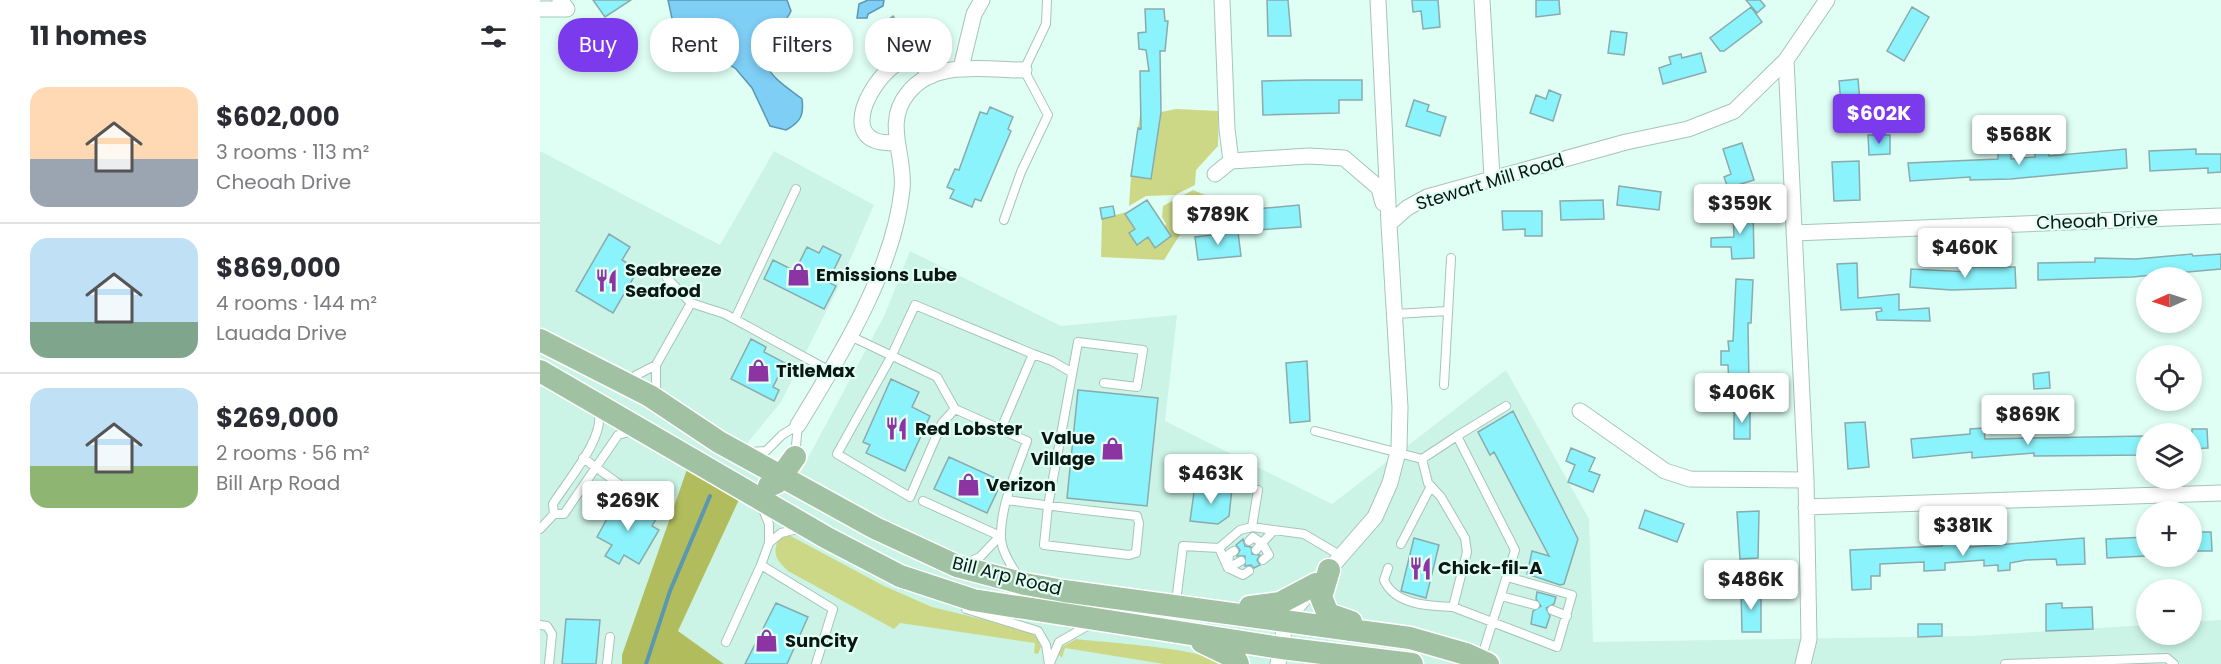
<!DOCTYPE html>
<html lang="en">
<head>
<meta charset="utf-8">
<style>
	:root { --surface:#fff; --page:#f2f2f3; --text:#2b2b33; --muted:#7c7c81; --line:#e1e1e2; --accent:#7c3aed }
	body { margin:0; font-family:Poppins,sans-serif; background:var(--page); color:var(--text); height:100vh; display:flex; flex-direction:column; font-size:22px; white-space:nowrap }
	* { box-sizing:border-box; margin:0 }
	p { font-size:20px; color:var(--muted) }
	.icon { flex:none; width:33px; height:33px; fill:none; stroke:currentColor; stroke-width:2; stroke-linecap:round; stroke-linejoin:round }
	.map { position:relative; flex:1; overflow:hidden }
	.side { display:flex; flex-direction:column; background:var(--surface); width:540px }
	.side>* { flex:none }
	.guide { position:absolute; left:18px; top:18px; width:570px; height:54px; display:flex; gap:12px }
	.needle { width:39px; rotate:267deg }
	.buttons { position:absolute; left:1596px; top:267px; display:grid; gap:12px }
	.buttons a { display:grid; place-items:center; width:66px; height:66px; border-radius:50%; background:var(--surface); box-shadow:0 3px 9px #0003; font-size:30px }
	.price { position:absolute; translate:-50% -51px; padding:0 14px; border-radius:6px; background:#fff; color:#222; font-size:20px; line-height:39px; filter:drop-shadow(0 2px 3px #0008) }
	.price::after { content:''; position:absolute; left:50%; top:36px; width:18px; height:14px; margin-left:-9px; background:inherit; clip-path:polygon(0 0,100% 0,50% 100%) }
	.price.active { background:var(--accent); color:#fff }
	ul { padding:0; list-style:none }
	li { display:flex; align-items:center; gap:18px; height:150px; padding:0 30px }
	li+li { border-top:2px solid var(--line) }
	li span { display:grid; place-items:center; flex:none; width:168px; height:120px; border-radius:18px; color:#555 }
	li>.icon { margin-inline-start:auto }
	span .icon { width:72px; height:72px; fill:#fffc; stroke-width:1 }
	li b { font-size:26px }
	h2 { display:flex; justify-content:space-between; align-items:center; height:72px; padding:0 30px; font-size:26px }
	.pill { padding:0 21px; border-radius:24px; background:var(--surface); box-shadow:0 3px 9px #0003; font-size:21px; line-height:54px }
	.pill.active { background:var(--accent); color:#fff }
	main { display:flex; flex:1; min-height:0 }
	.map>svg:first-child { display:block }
</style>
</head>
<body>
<main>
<section class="side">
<h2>11 homes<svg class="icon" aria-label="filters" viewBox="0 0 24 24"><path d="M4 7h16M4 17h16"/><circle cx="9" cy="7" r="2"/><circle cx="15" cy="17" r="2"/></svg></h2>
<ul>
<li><span style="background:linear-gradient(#ffd9b3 60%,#9aa5b1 0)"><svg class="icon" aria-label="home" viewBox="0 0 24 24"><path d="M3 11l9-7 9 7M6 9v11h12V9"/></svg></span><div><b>$602,000</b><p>3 rooms · 113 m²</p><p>Cheoah Drive</p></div></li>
<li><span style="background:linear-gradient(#bfe0f5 70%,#7fa58c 0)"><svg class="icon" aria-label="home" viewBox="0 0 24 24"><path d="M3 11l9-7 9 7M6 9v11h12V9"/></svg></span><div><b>$869,000</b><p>4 rooms · 144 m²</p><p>Lauada Drive</p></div></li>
<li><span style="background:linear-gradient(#bfe0f5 65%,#8fb573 0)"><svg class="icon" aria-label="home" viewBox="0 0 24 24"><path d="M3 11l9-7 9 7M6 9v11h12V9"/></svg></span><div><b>$269,000</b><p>2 rooms · 56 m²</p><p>Bill Arp Road</p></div></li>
</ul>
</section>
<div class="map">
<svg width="1681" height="664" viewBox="0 0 1681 664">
	<rect width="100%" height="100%" fill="#dffff4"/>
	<path fill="#cbf4e7" d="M0 151 180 245 234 151 334 205 295 294 241 402 199 453 254 484 345 314 370 251 521 326 637 315 625 421 792 504 966 370 1049 519 1053 642 1432 636 1606 625V634H1652V622L1681 620V664H184L138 631 204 489 82 655V664H0Z"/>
	<path fill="#cdd887" d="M636 109 679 111 678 146 656 170 655 185 635 195 606 196 589 206 591 176 617 132 598 128 600 115 620 114 621 112Z
		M653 190 665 195 624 260 561 257 562 219 590 211 595 229 589 234 597 244 608 237 616 247 626 224 622 217 623 206Z
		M249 535 344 586 392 607 490 631 498 639 501 647 498 654 494 653 495 643 360 623 354 629 248 571C237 560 232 555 238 540Z
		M536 639C569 643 663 648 686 664H624L525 648 522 658 519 655 520 648Z"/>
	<path fill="#b1bd5d" d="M151 458 204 489 138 631 184 664H82V655Z"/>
	<path fill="#7ecef6" stroke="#5c97b2" stroke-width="1.5" d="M128 0H247L251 11C246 22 240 26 234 34 211 67 239 81 262 99 264 115 261 122 246 130L230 126 212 88 196 69 142 33 133 23Z
		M328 0H344L343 6 328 14 327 18H317L319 4Z"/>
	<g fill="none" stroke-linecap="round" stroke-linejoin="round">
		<path stroke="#5c97b2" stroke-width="4" d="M106 664 130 591 170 496"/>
	</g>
	<path fill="#8bf3fb" stroke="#8aabae" stroke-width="1.5" d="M53 0H91L65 17Z
		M727 0H748L751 36H728Z
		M872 0H898L900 27 883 29 881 11 873 12Z
		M996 0H1019L1020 14 996 17Z
		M1206 0H1220L1225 6 1217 13Z
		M1211 7 1222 22 1184 51H1180L1170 38Z
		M1372 7 1389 17 1364 61 1347 51Z
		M605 9H624L625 21H628L625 51H620L621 112 611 179 591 176 598 128 601 129 600 71H609L606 50 599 49 598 33 606 32Z
		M353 16 366 34 345 51 331 33Z
		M1071 31 1087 33 1084 55 1068 53Z
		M1161 53 1166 72 1123 84 1119 68 1131 64 1129 57 1141 54 1142 58Z
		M1318 79 1322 125 1303 127 1299 81Z
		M767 80H822V100H799V113L723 115 722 81Z
		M1009 90 1021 95 1013 121 990 113 996 95 1006 99Z
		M874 100 889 105 887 111 906 117 900 136 866 126Z
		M450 107 473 117 468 129 471 131 441 201 435 199 432 207 410 198 414 190 407 187 415 169 419 170 440 112 447 114Z
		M1328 135H1350V154L1329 155Z
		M1202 143 1214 180 1188 188 1184 177 1191 174 1183 149Z
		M1458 146H1471V159L1495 157V151L1508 150 1509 156 1586 149 1587 168 1471 179 1430 180V177L1370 181 1368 163 1458 159Z
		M1656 149V154H1681V172L1668 173V168L1610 171 1609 151Z
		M1319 161 1320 200 1294 201 1292 162Z
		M1079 186 1121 192 1119 210 1077 205Z
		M607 200 631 236 615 248 608 237 597 245 589 233 595 229 585 214Z
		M1063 200 1064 219 1021 220 1020 201Z
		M759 205 761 227 717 230 715 209Z
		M573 206 575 216 562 219 560 208Z
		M1213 208 1214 258 1192 259 1191 247H1171V238L1194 237 1193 209Z
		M962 211H1002V236H985V229L963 230Z
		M698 232 701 256 658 260 655 237Z
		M69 234 90 247 82 260 98 270 73 313 36 291Z
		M283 246 301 255 288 282 296 286 284 309 224 279 233 260 255 271 267 247 279 253Z
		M1652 254 1653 256 1681 254V269L1592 277 1498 280V263L1555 262V258L1596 259Z
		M1317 263 1318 298 1359 294V310L1389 308 1390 321 1337 320 1336 312 1342 311 1341 308 1301 310 1297 264Z
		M1429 267H1475L1476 288 1411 290 1370 287 1371 269 1429 272Z
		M1196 279 1213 280 1211 323H1208L1209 387 1189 388 1188 365H1181V351H1189L1188 341H1193Z
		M211 339 226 347 224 352 245 363 233 387 239 390 234 401 191 379Z
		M767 361 770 421 750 423 746 363Z
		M1509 372 1510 388 1494 389 1493 374Z
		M351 379 379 392 372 407 390 416 365 471 326 453 330 445 323 442Z
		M538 390 618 398 607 506 527 498Z
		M1194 409H1210V439H1194Z
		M973 411 1038 539 1024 584 1020 585 987 574 992 551 1009 556 954 452 950 455 938 432Z
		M1325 422 1329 467 1308 469 1305 423Z
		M1444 428 1445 439 1606 436V455L1494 456V453L1432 458V452L1373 458 1371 439 1430 434V429Z
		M1652 429H1667L1668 448 1652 449Z
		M1031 448 1055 458 1049 471 1060 475 1053 492 1028 482 1035 465 1026 461Z
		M409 457 462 481 447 513 394 489Z
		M655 485 692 489 689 516 678 524 650 521Z
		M79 497 116 519 112 526 119 530 99 564 84 555 79 564 65 556 72 545 57 537Z
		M1105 510 1144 524 1137 542 1099 528Z
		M1219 511 1218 558 1200 559 1197 512Z
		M1652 532H1671L1672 551H1652Z
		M1606 537V556L1567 558 1566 539Z
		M874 538 899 545 886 598 861 591Z
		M1544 538 1545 564 1517 565 1516 559 1486 560 1470 563V570L1458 571V565L1444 566V560L1405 563V570L1384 571V562L1340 564V576H1331V589L1312 590 1310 550 1402 546 1401 543 1429 541 1430 547Z
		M703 539 705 546 711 547 712 554 720 555 717 560 720 565 714 568 711 565 705 566V556H697L700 550 696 545Z
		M1201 590H1221V632H1202Z
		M997 592 1016 597 1014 604 1006 608 1010 616 1006 628 991 624 993 611 1001 606 996 599Z
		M236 603 268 617 247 664H205Z
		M1522 603V608L1552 607 1553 629 1506 631V604Z
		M26 619 60 620 56 664H22Z
		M1378 624H1402V636L1378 637Z"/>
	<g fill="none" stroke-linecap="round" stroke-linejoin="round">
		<defs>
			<path id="service" d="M464 220 481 172 508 115 484 70 506 24 507 0
				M127 278 151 303
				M855 314 908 311
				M195 319 256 189
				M310 336 397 377 415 409
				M493 354 512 361 531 372
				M116 365 151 303 185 314 290 371
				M89 379 116 365V395
				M904 385 911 258
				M461 429 493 354 375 305 351 357 297 454 370 497 402 423 415 409 487 441C477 470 461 503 461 535 460 549 471 566 479 577
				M775 431 882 459 917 436 975 550 941 659
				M917 436 966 406
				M211 452 226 451 242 435 258 425 255 456
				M43 458 79 484
				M882 459 888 483 901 497 925 538 927 552 913 607 1017 647 1032 595 967 577
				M467 500C510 506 553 511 597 516L599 523 596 553 589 555 504 545 508 506 538 342 603 350 597 387 564 383
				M383 501 460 536
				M222 507 229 524V543L241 533 262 528
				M14 514 13 504C27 481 67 436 58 410
				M712 527 718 490
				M0 529 14 514H24L78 435 93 431
				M709 541 713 537 722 543 734 530
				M229 543 221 565 293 609 276 664
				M861 544 891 486
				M679 548 688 568 701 561
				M716 550 722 543 729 555 723 560
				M694 551 689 554 688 568 703 575 709 571
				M427 563 440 557 460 536
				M848 568 844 580C855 605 888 606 913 607
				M961 596 995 605
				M636 602 643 546 679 548 700 530 712 527 764 534 801 556
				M426 609 498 631 506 645 509 664
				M1012 610 1027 616
				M0 625 7 626 12 634 9 664
				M186 642 221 565
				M510 663 519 642 549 625
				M67 664 70 637
				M1465 664 1627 658 1634 664"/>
			<path id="minor" d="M682 0 687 129 691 161
				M838 0 849 224
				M942 0 952 177
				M0 9H27L20 0
				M1246 60 1266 480 1269 639 1263 664
				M421 68 434 14 442 0
				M357 143C350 143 340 143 334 140 300 125 346 58 371 58 379 58 386 70 391 76
				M675 174 691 161 769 156 804 158 839 188 843 203
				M1254 233 1681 216
				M1040 411 1125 471 1150 479 1266 480
				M258 425C300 356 353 272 362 190 366 156 343 123 368 93 394 59 447 70 484 70
				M1266 507 1681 493
				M738 664 746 619 835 517 850 483 859 448 860 407 849 224 867 208 887 197 1086 142 1148 129 1194 111 1246 60 1287 0"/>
			<path id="primary" d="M0 340 110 396 179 442 335 528 417 566 485 584 524 591 870 638 926 654 948 664
				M0 371 287 538 360 576 433 600 741 648 872 664
				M229 486 236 483 255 457
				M789 570 781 597 788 614 811 622
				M710 607 740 603 776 584
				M662 642 695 658 698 664"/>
		</defs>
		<use href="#service" stroke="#a5c4ba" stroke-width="10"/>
		<use href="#minor" stroke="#a5c4ba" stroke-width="17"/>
		<use href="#primary" stroke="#fff" stroke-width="25"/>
		<use href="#service" stroke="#fff" stroke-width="8"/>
		<use href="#minor" stroke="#fff" stroke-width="15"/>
		<use href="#primary" stroke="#a1c2a2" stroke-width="22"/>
	</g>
	<defs>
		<symbol id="shop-bare" viewBox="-9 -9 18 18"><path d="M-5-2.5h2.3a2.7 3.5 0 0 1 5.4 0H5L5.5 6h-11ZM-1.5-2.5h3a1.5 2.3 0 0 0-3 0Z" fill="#8c35a2" stroke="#dffff4" stroke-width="2.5" paint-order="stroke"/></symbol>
		<symbol id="restaurant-bare" viewBox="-9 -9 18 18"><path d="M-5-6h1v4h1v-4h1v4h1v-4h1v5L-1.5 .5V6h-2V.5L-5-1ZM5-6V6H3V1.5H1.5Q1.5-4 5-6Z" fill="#8c35a2" stroke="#dffff4" stroke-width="2.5" paint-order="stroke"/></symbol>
	</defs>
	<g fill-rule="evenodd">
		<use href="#shop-bare" x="242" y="258" width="33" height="33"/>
		<use href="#restaurant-bare" x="50" y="264" width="33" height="33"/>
		<use href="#shop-bare" x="202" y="354" width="33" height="33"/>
		<use href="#restaurant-bare" x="340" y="412" width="33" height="33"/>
		<use href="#shop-bare" x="556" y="432" width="33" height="33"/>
		<use href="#shop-bare" x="412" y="468" width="33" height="33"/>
		<use href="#restaurant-bare" x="864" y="552" width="33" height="33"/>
		<use href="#shop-bare" x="210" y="624" width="33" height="33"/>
	</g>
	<g text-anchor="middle" stroke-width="4.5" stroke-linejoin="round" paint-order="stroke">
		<g font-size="18" fill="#0c1714" stroke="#dffff4">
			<text transform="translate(950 182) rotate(-17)" y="6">Stewart Mill Road</text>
			<text transform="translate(1557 221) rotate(-2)" y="6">Cheoah Drive</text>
			<text transform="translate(467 576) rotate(14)" y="6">Bill Arp Road</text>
		</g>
		<g font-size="18" font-weight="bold" fill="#0c1714" stroke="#dffff4" text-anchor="start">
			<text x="85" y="276">Seabreeze<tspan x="85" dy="21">Seafood</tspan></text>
			<text x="276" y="281">Emissions Lube</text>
			<text x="236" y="377">TitleMax</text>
			<text x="375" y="435">Red Lobster</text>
			<text x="555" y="444" text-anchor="end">Value<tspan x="555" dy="21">Village</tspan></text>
			<text x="446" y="491">Verizon</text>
			<text x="898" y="574">Chick-fil-A</text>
			<text x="245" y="647">SunCity</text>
		</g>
	</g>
</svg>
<div class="buttons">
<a><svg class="needle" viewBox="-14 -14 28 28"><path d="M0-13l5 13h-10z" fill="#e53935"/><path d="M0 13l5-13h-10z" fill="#7c7c81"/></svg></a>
<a><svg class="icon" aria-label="locate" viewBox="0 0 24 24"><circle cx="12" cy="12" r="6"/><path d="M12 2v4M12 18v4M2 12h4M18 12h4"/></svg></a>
<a><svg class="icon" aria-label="layers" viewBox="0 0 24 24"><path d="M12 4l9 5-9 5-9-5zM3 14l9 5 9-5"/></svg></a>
<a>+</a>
<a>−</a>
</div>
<b class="price active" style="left:1339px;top:145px">$602K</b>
<b class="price" style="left:1479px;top:166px">$568K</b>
<b class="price" style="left:1200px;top:235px">$359K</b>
<b class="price" style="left:678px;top:246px">$789K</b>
<b class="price" style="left:1425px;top:279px">$460K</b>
<b class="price" style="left:1202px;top:424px">$406K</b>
<b class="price" style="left:1488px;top:446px">$869K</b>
<b class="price" style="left:671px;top:505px">$463K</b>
<b class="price" style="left:88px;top:532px">$269K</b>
<b class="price" style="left:1423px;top:557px">$381K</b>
<b class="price" style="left:1211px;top:611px">$486K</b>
<div class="guide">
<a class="pill active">Buy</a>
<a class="pill">Rent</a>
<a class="pill">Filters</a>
<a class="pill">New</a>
</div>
</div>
</main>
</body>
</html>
